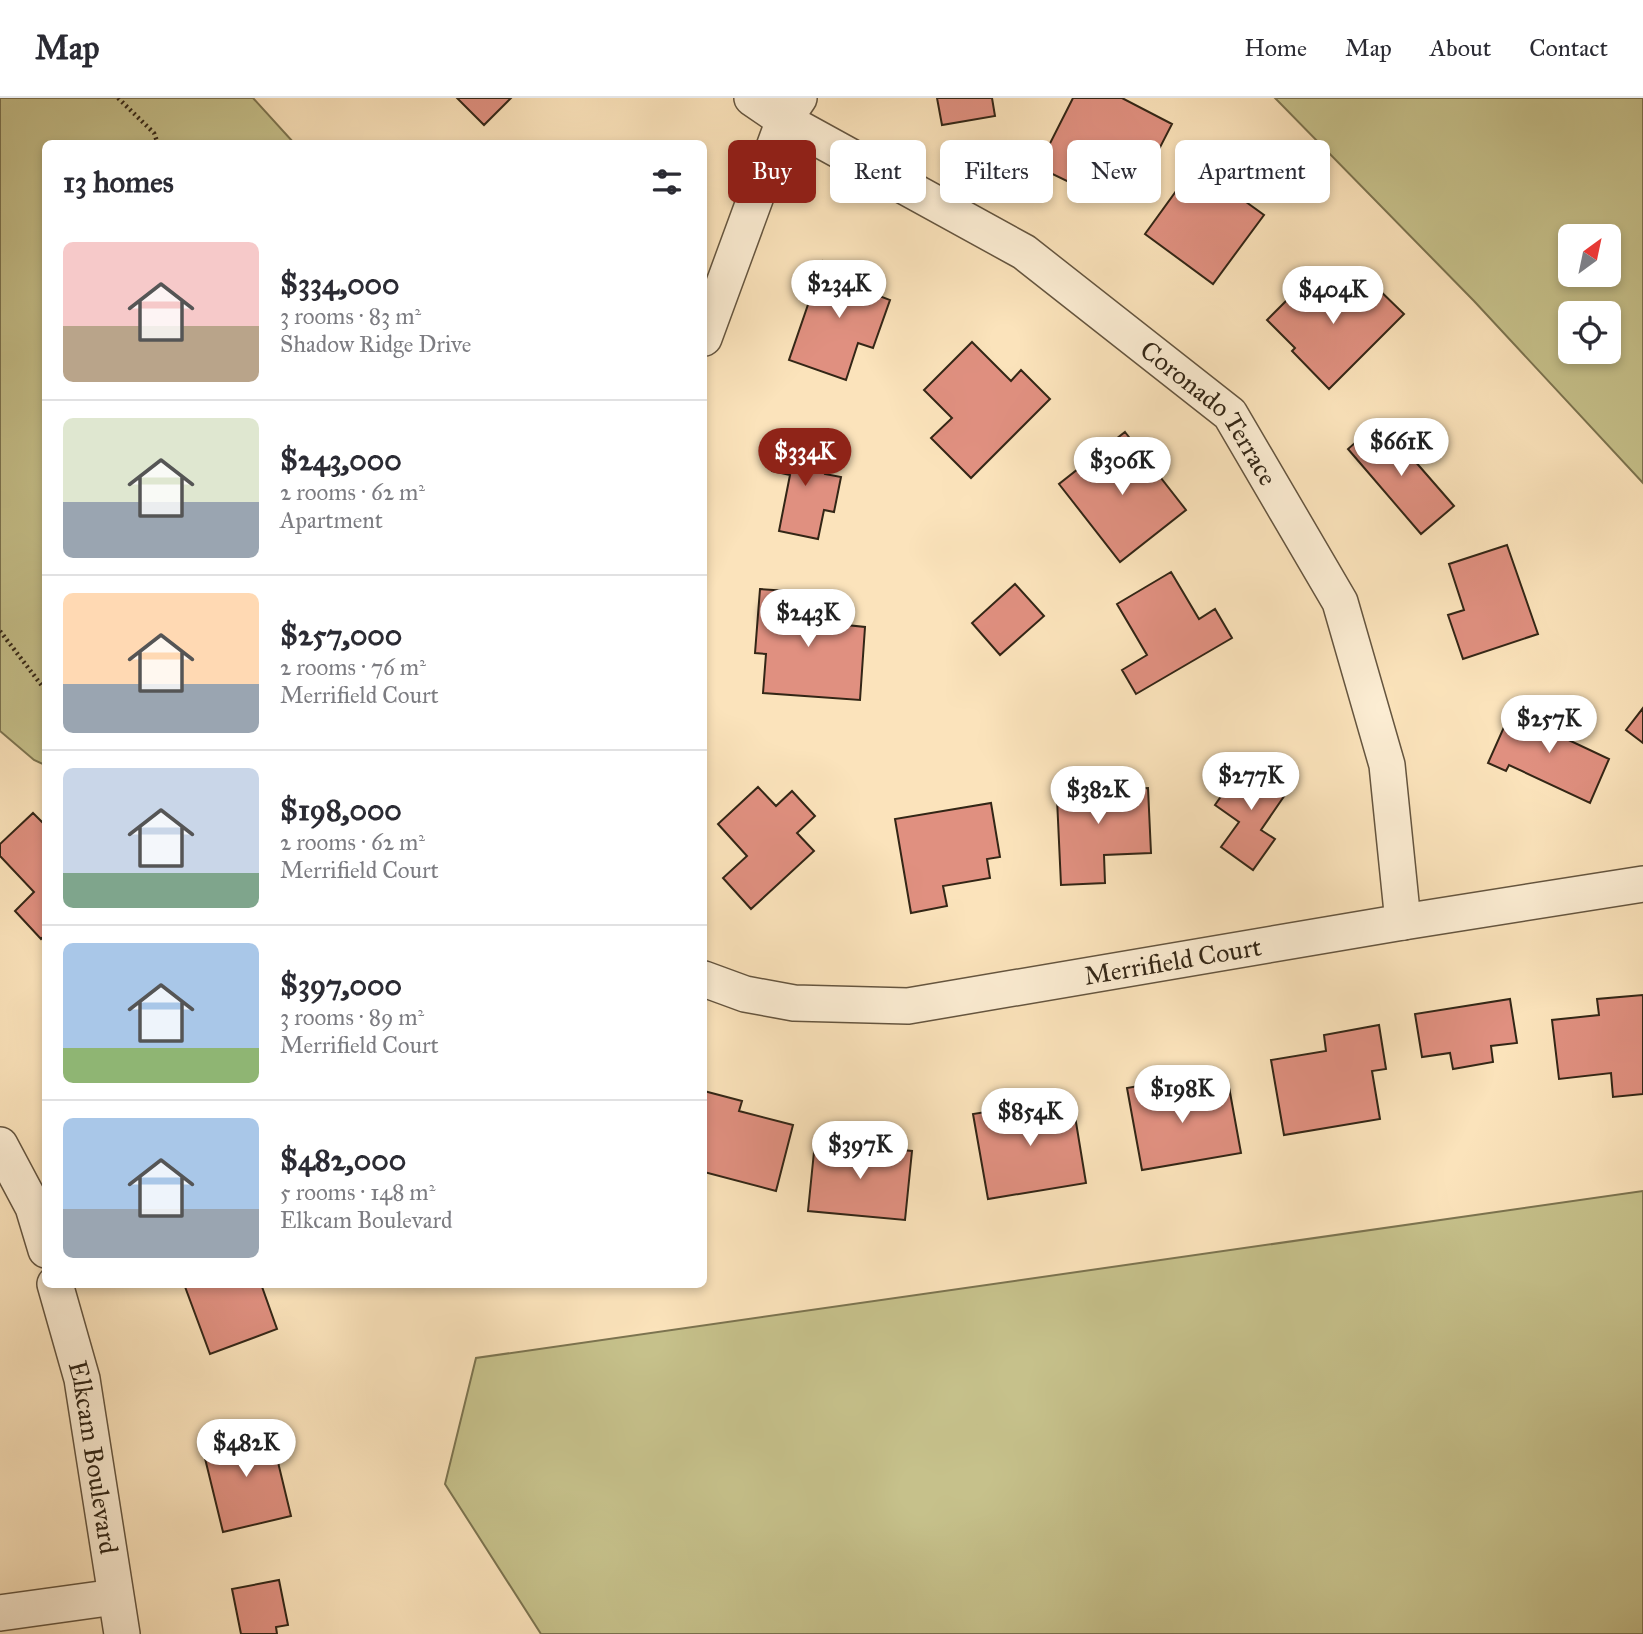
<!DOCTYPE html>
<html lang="en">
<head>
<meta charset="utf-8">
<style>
	:root { --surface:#fff; --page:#f2f2f3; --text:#2b2b33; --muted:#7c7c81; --line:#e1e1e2; --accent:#8f2418 }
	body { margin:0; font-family:"IM FELL Great Primer",serif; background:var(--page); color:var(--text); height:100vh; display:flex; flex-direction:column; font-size:26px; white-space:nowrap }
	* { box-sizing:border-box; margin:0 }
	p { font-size:23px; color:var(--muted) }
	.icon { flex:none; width:38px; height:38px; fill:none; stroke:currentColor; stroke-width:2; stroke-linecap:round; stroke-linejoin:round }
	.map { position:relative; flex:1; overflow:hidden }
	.side { position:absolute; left:42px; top:42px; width:665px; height:1148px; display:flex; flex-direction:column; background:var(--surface); border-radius:10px; box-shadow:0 4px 10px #0003 }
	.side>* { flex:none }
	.guide { position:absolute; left:728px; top:42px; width:665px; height:63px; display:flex; gap:14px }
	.needle { width:46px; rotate:33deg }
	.tools { position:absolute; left:1558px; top:126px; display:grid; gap:14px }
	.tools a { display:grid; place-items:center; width:63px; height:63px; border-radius:10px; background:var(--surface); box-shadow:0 4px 10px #0003; font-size:35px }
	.price { position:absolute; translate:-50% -60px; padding:0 16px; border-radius:24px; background:#fff; color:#222; font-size:23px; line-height:46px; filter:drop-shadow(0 2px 4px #0008) }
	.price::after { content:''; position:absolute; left:50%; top:42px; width:21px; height:16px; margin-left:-10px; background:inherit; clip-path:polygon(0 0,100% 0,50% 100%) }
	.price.selected { background:var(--accent); color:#fff }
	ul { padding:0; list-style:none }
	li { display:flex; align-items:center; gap:21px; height:175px; padding:0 21px }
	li+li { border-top:2px solid var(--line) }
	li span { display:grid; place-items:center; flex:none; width:196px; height:140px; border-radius:10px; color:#555 }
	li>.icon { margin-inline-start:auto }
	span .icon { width:84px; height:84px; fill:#fffc; stroke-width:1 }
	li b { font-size:30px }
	h2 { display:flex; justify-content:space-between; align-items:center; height:84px; padding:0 21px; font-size:30px }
	.pill { padding:0 24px; border-radius:10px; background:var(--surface); box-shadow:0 4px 10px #0003; font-size:24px; line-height:63px }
	.pill.selected { background:var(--accent); color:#fff }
	header { display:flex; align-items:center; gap:42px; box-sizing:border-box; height:98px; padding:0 35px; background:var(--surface); border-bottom:2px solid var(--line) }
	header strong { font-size:33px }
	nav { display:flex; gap:38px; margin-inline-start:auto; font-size:24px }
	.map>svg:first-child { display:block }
</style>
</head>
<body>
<header>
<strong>Map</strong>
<nav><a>Home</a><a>Map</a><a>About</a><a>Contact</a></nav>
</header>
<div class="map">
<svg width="1643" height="1536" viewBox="0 0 1643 1536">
	<rect width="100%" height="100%" fill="#fbe3bb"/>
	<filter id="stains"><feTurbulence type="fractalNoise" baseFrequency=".00286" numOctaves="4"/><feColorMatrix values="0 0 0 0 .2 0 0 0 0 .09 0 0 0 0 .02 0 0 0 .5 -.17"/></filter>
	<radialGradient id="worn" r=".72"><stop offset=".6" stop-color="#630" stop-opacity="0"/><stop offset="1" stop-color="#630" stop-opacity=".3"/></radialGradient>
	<path fill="#c6c18b" stroke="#7c7450" stroke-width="2" fill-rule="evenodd" d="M0 0H253L294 45 46 46 45 667 34 662 0 633Z
		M1275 0H1643V385L1474 203ZM1570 138H1608V177H1570ZM1570 215H1608V254H1570Z
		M1643 1093V1536H541L445 1386 476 1260Z"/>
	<path fill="#e09080" stroke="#332616" stroke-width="2" d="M457 0H511L484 27Z
		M937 0H992L995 18 942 27Z
		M1073 0H1122L1172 26 1136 96 1081 68 1073 86 1038 69Z
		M1195 67 1264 117 1213 186 1145 136Z
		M823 163 879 182 874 196 890 202 873 250 858 245 846 282 789 262Z
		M1316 173 1352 208 1373 186 1404 216 1329 291 1292 253 1295 250 1267 222Z
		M972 244 1011 283 1021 272 1050 301 971 380 931 340 952 320 924 292Z
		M1380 323 1454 408 1421 436 1348 351Z
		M1125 334 1186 412 1120 464 1059 386Z
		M778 342 829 352 825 376 841 379 834 414 824 412 818 441 779 433 790 377 772 373Z
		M1507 447 1538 536 1463 561 1448 517 1464 512 1449 466Z
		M1171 474 1199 521 1215 511 1232 540 1136 596 1122 572 1147 557 1117 506Z
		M1015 486 1044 518 1000 557 972 525Z
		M760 491 803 494 802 509 838 512 837 526 865 529 860 602 763 595 766 556 755 555Z
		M1533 608 1567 623 1560 638 1609 661 1590 705 1509 667 1506 673 1488 665 1508 620 1524 628Z
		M1643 610V645L1626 632Z
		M1247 661 1289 691 1261 732 1275 741 1253 772 1221 749 1239 724 1215 707Z
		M1104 677 1105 692 1148 690 1151 755 1104 757 1105 785 1061 787 1056 679Z
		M758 689 776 708 792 693 815 718 797 735 814 753 751 811 723 780 747 758 718 726Z
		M991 705 1000 759 987 761 990 780 943 788 947 808 911 815 895 721Z
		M33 715 46 728V836L41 841 15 813 34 794 0 758V746Z
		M1643 897V996L1613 999 1611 975 1559 981 1552 922 1599 917 1597 901Z
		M1510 901 1517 945 1491 948 1493 964 1453 971 1450 955 1422 959 1415 916Z
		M1379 927 1386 971 1372 973 1380 1021 1284 1037 1271 962 1326 953 1324 937Z
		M1167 983 1170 999 1229 989 1241 1055 1142 1072 1127 990Z
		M704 993 742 1003 739 1013 793 1027 776 1093 704 1074Z
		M1072 1000 1086 1085 988 1101 973 1016Z
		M815 1044 912 1053 905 1122 808 1113Z
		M184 1186H261L277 1231 210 1256Z
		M269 1327 291 1418 223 1434 201 1344Z
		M279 1482 288 1527 276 1529 277 1536H241L232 1491Z"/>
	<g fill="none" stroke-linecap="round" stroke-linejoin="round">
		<defs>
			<g id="minor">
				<path id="s1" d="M752 0 784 22 1024 154 1230 316 1340 504 1387 667 1403 824"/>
				<path d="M704 240 784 22 799 0"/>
				<path id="s2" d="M704 881 745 896 794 905 908 908 1403 824 1643 786"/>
				<path d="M0 1047 33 1109 46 1152"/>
				<path id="s3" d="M55 1186 82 1281 122 1536"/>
				<path d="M0 1515 115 1499"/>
			</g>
		</defs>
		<use href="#minor" stroke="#65553f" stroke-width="38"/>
		<path stroke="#332616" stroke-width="4.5" stroke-dasharray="2 3.5" stroke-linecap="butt" d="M118 0 154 35 158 46
			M0 533 46 593"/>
		<use href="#minor" stroke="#fcedd3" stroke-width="35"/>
	</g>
	<g text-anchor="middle" stroke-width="5" stroke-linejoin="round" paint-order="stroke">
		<g font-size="26" fill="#332616" stroke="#fcedd3">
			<text dy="9" stroke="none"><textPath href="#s1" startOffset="560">Coronado Terrace</textPath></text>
			<text dy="9" stroke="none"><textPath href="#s2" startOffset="476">Merrifield Court</textPath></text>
			<text dy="9" stroke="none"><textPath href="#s3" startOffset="178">Elkcam Boulevard</textPath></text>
		</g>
	</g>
	<rect width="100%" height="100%" filter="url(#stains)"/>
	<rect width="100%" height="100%" fill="url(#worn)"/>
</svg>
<div class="tools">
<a><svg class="needle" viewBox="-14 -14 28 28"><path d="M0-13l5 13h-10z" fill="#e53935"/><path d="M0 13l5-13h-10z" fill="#7c7c81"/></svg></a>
<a><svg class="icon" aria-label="locate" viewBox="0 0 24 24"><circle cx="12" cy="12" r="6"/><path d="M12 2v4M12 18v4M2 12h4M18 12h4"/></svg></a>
</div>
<b class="price" style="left:839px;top:222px">$234K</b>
<b class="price" style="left:1333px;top:228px">$404K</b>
<b class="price" style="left:1401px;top:380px">$661K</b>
<b class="price selected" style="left:805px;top:390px">$334K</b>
<b class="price" style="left:1122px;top:399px">$306K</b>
<b class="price" style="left:808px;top:551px">$243K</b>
<b class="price" style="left:1549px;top:657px">$257K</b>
<b class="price" style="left:1251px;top:714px">$277K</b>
<b class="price" style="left:1098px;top:728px">$382K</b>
<b class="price" style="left:1182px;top:1027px">$198K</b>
<b class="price" style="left:1030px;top:1050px">$854K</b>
<b class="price" style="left:860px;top:1083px">$397K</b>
<b class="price" style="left:246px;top:1381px">$482K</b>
<div class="guide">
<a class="pill selected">Buy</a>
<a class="pill">Rent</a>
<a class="pill">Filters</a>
<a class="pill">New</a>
<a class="pill">Apartment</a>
</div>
<section class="side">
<h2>13 homes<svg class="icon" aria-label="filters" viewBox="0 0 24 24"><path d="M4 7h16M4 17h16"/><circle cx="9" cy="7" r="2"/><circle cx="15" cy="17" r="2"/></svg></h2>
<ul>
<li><span style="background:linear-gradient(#f6c9c9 60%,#b9a48a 0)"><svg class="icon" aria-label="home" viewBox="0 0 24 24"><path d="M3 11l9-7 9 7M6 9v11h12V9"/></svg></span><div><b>$334,000</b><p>3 rooms · 83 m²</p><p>Shadow Ridge Drive</p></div></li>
<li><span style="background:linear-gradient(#dfe7d0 60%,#9aa5b1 0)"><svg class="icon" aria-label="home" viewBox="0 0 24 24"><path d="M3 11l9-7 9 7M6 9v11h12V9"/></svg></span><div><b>$243,000</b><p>2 rooms · 62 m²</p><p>Apartment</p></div></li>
<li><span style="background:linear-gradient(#ffd9b3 65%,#9aa5b1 0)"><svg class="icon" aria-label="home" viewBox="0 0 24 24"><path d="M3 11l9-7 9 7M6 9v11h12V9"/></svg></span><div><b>$257,000</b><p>2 rooms · 76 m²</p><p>Merrifield Court</p></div></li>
<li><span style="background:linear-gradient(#c9d6e8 75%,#7fa58c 0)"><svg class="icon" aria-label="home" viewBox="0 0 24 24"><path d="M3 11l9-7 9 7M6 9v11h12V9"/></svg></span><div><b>$198,000</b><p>2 rooms · 62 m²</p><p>Merrifield Court</p></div></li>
<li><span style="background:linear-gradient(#a9c7e8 75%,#8fb573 0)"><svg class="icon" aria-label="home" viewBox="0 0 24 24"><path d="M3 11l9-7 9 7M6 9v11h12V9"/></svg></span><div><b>$397,000</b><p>3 rooms · 89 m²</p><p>Merrifield Court</p></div></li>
<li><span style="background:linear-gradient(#a9c7e8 65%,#9aa5b1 0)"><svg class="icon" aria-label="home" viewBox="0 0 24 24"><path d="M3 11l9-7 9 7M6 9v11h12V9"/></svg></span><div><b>$482,000</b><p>5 rooms · 148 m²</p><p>Elkcam Boulevard</p></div></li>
</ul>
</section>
</div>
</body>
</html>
